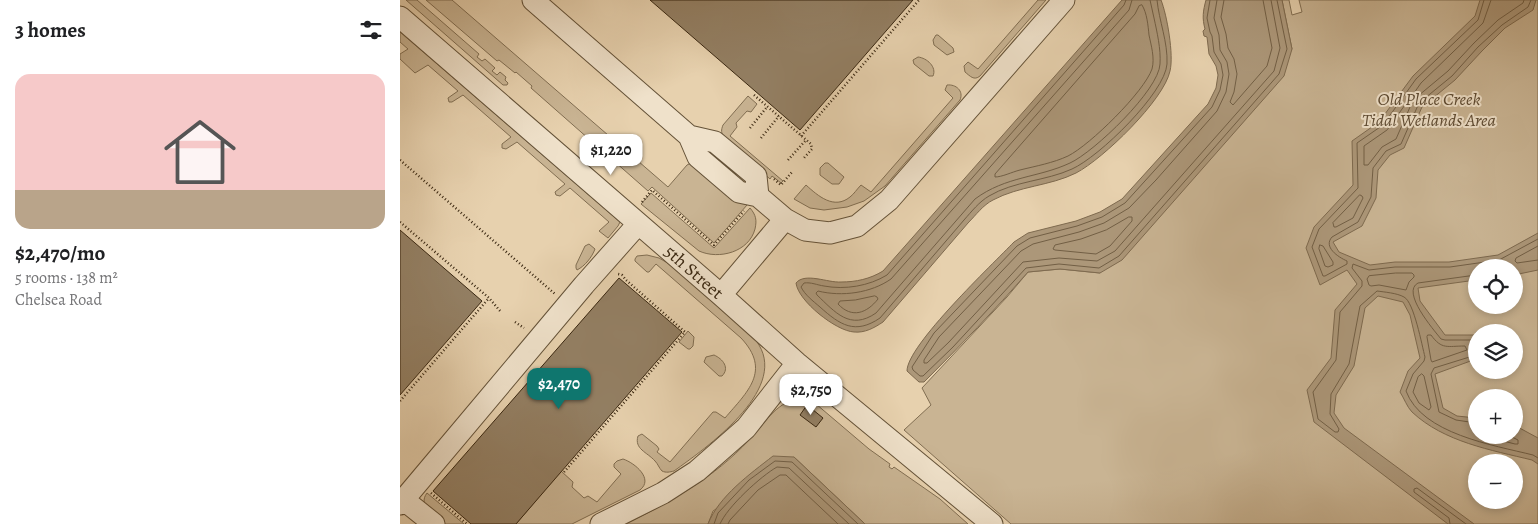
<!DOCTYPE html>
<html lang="en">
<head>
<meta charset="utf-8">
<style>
	:root { --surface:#fff; --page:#f2f2f2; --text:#202124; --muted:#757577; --accent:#0f766e }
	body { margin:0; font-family:Alegreya,serif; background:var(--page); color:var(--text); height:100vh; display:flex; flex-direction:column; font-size:19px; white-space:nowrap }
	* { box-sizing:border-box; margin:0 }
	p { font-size:16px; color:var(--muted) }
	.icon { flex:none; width:28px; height:28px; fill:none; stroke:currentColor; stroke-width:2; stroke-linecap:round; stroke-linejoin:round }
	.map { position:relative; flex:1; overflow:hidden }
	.side { display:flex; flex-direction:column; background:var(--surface); width:400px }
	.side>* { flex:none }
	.tools { position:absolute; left:1068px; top:259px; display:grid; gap:10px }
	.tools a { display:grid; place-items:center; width:55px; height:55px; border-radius:50%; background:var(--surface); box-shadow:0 2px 8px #0003; font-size:25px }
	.price { position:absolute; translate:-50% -42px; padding:0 11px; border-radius:10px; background:#fff; color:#222; font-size:16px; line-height:32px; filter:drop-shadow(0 1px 2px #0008) }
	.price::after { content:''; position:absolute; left:50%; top:30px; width:15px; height:11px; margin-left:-8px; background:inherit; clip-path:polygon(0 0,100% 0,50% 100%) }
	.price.on { background:var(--accent); color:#fff }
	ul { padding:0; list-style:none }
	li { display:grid; align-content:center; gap:10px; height:265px; padding:0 15px }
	li span { display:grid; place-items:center; height:155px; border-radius:15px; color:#555 }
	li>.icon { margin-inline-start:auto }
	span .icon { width:90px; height:90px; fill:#fffc; stroke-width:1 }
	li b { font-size:21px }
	h2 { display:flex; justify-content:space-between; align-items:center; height:60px; padding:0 15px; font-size:21px }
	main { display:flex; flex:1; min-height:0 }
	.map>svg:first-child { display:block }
</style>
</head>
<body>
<main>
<section class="side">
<h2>3 homes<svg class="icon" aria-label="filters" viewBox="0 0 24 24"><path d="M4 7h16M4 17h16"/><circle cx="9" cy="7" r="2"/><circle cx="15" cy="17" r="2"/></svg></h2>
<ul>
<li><span style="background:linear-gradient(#f6c9c9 75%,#b9a48a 0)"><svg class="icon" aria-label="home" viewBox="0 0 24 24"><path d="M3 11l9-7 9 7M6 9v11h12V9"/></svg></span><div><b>$2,470/mo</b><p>5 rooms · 138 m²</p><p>Chelsea Road</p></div></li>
</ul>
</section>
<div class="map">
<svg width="1138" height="524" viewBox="0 0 1138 524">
	<rect width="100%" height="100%" fill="#e7d1ae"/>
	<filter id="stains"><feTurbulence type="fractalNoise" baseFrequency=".004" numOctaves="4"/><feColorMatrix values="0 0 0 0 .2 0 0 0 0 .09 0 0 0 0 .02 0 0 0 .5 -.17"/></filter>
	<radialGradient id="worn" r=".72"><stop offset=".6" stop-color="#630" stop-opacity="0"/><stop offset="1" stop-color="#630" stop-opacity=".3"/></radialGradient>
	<path fill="#c9b493" stroke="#816e52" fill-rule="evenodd" d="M6 0H17L79 54 77 57 82 61 85 59 95 68 92 71 97 75 100 72 106 77 105 80 108 83 107 85H103Z
		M26 0H52L268 187 287 165 291 163 318 180 347 205 314 243 252 187 248 191 131 88 132 86 116 72 115 73 99 60 97 61Z
		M638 0H646L580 76C574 81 570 76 565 72L564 66 568 62 578 69Z
		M882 0H889L892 15 902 12 899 0H1138V524H611L504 430 531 405 522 388 607 297 628 272 660 269 700 273 892 49ZM1076 268H1114V305H1076ZM1076 332H1114V370H1076ZM1076 398H1114V435H1076ZM1076 462H1114V500H1076Z
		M0 32 220 222 218 226 208 238 199 231 209 222 170 188 160 196 156 195 155 192 165 184 117 142 106 149 102 148V144L111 137 63 95 52 102H49L48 98 58 91 28 65 15 73 0 59V54L8 49 0 42Z
		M536 35H538L553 48 554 52 547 55 534 45 533 40Z
		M518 57C527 58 537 67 533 76H529L514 64 513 60Z
		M547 85C556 84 564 91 560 100L485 186 464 201 447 207 424 210 410 208 394 199 406 185C418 196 434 210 450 197 454 194 457 189 461 185L471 192 553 98 545 90Z
		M348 96 357 104 351 112 347 111 336 123 337 127 330 136 383 181 381 183 372 176 370 179 324 138C321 133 321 130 323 125Z
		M425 163H428L444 177 439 184H432L420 175V168Z
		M251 193 314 248 350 208C356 215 357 220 355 229 349 252 319 260 299 251L241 204Z
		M189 244 195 249C192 257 185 266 177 270L176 268V265L185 246Z
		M247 255 259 258 271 265C291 283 311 301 331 318 341 326 353 334 359 345 387 391 306 448 274 471 270 472 266 473 262 471 259 468 258 464 255 461 247 452 234 449 238 436L242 434 257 446 259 449 257 452 270 462 313 412H316L325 418C347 392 372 371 341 338L256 264 249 272H247L235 261V259L237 256Z
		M288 331 294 337 293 346 290 349H288L279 342Z
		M314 355C323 359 330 368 322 376H319L304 362 306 357Z
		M397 399 406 400 416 404 469 449 490 464 489 467 492 469 494 467 540 499 568 524H465L394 457 313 511 308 524H226C270 502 315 477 349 440 364 425 375 403 397 399Z
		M223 459C235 463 254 479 240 490L172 524H116L161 471 173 482 172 487 184 498 188 496 197 502 221 474 214 467V464L217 461Z
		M27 493 64 524H45C35 516 17 506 27 493Z"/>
	<path fill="#ac9779" stroke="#7e6a4f" d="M722 0H761C767 15 774 55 770 71 764 100 703 159 676 173 650 186 619 186 593 200 583 205 576 215 568 223L483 322C474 328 465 333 454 332 436 331 398 301 396 283 405 272 428 283 441 282 456 282 470 279 483 271Z
		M806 0H882L892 49 884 76 722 260 700 273 660 269 628 272C595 310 560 346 524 382H519L507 371C507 345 593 264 614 242L628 233 676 221 700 212 722 199 808 104 816 88 818 75 816 66 809 54 807 37 804 36 803 31 805 29C802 18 803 11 806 0Z
		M1080 0H1136L1133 10 1105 28 1082 51 1055 80 1022 107 1004 148 990 155 978 170 976 198 962 226 933 242 939 252 970 265 995 262H1049L1098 255 1138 233V270L1114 275V268H1076V280L1018 288 1020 301 1045 335H1076V359L1035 374 1043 408 1057 416 1076 418V435H1114V425L1138 438V464L1132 460C1091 450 1044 442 1012 412 1007 407 1004 398 1000 392L1008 371 1020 358 1010 315 1003 302 978 296 965 308 954 366 936 395 934 413 944 428 1074 524H1048L914 422 907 390 931 358 935 310 957 284 947 270 920 285 906 248 914 227 953 185 952 141 979 122 1013 76 1075 16Z
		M373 456 394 457 465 524H308C319 496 350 474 373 456Z"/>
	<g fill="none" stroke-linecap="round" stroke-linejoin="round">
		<path stroke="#725f45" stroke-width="1" d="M726 0 724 5 487 275C469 286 445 290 424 286 417 285 411 282 404 283L401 287C405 295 413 301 420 307 440 325 455 335 480 318L564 220C572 211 579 202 589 196 614 181 646 181 672 169 699 157 765 93 767 64 768 42 759 21 757 0
			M732 0 729 10 491 279C471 293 442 297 418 291L416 293 417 295C435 312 450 331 476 313L575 199C606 176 638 178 670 163 694 152 759 90 760 64 761 49 757 32 754 18 753 12 751 6 750 0
			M810 0 807 18 810 32 812 36 814 52 821 64 823 75 820 90 812 107 725 203 702 217 677 226 630 238 617 246 534 333 512 367 513 370 520 376H523L553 347 626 268 659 264 699 268 719 256 879 74 887 49 877 0
			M817 0 814 18 819 35 820 50 827 62 829 74 826 92 817 111 756 180 729 208 704 223 679 232 633 244 621 251 539 337 524 360V363H527L549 342 623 262 659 258 697 261 715 251 874 71 880 48 871 0
			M824 0 821 17 826 34 828 48 834 59 837 74 834 92 830 102 833 105 867 66 872 48 863 0
			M1084 0 1078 20 1016 79 983 125 957 143 958 188 919 229 912 247 923 276H925L947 264V261C938 257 923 247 932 237L958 222 971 197 973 168 986 151 1001 144 1019 103 1052 76 1078 47 1102 25 1128 7 1131 0
			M1091 0 1083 23 1021 83 1014 93 1015 95 1018 96 1048 71 1074 43 1098 20 1123 3 1124 0
			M742 5C747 13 748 25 749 35 751 45 755 58 752 69 744 92 690 145 668 156 653 163 636 166 620 170 612 172 602 177 595 177V174L735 14 739 6Z
			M1006 104H1009L1010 107 996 139 982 147 968 165H964V146L987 130Z
			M960 195 962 196 963 198 953 218 936 227H934L933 223Z
			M729 217H732V221L710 246 696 254 655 250 653 249 655 245 681 239 706 230Z
			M1138 239 1099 260 1050 267H995L969 270 953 264 952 268 962 281V286L940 312 936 360 913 392 918 419 935 432H938L939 429 930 414 931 394 949 364 960 306 977 291C984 292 997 293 1004 297 1014 302 1022 346 1025 357L1024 361 1013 374 1006 391C1022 434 1093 445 1133 455L1138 458
			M920 245 923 246 933 262V265L928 267 925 266 919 249Z
			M1138 246 1116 258 1115 261 1117 263 1138 260
			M996 273H1012L1014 275V277L1009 282 1006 290 979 285 971 286 969 285 967 279 969 276Z
			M1076 275 1018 283C1001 292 1033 329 1041 339L1045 340H1076
			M475 296 477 297 478 299C467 313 452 319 438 304L440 301 455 300Z
			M1028 335H1031C1042 350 1047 346 1065 346L1067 350 1032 362 1031 360 1027 337Z
			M1076 355 1034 368 1031 374 1039 412 1056 420 1076 423
			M1022 374 1024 376 1031 407 1029 410 1019 403 1013 392 1018 377Z
			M1080 435 1115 444H1118V440L1108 435
			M314 524 318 513 349 480 375 461 392 462 458 524
			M320 524C327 507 361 476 377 467L389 468 449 524
			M328 524 330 520 358 490 380 475H386L438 524
			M1050 524 1049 518 1014 492V489L1017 488 1066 524"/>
	</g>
	<path fill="#937f63" stroke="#392711" d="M250 0H513L400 130Z
		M0 230 82 301 0 395Z
		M219 278 282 332 116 524H71L33 491Z
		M407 405 423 418 416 427 400 415Z"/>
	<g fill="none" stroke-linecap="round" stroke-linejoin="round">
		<defs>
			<path id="minor" d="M133 0 289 136 298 157 339 192 358 196 385 219 405 230 430 233 457 226 489 200 664 0
				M0 17 321 295 397 363 592 524
				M289 136 315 142 356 176 358 196
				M321 295 385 219
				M4 500 34 524
				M0 504 184 285 238 224
				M201 524 263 493 297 471 346 428 397 363"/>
		</defs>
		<use href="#minor" stroke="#645238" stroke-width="23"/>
		<path stroke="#392711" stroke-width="2.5" stroke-dasharray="1 2.5" stroke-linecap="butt" d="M354 95 411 144 412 149 403 159
			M350 128 367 107
			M401 136 519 0
			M361 138 379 116
			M0 160 155 294
			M388 160 406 140
			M374 179 381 185 392 172
			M242 202 252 190 314 245 344 211
			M0 222 89 298 101 312
			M115 322 124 328
			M0 401 89 298
			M164 472 285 332 226 280 222 275 218 274
			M31 493 67 524"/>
		<use href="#minor" stroke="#efe1ca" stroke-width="21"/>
	</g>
	<g text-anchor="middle" stroke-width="4" stroke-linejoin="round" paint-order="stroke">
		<g font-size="18" font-style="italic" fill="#5d4a32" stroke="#efe1ca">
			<text x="1029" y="105">Old Place Creek<tspan x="1029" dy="21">Tidal Wetlands Area</tspan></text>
		</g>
		<g font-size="18" fill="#392711" stroke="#efe1ca">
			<text transform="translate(294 272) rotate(41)" y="6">5th Street</text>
		</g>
	</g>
	<rect width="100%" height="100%" filter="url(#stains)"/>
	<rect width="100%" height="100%" fill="url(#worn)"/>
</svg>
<div class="tools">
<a><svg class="icon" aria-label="locate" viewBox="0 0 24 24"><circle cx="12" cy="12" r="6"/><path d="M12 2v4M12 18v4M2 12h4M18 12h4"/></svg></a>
<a><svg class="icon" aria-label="layers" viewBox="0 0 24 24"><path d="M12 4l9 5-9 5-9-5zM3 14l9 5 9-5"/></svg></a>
<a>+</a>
<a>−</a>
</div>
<b class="price" style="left:211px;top:176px">$1,220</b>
<b class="price on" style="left:159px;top:410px">$2,470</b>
<b class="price" style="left:411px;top:416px">$2,750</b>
</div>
</main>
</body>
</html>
